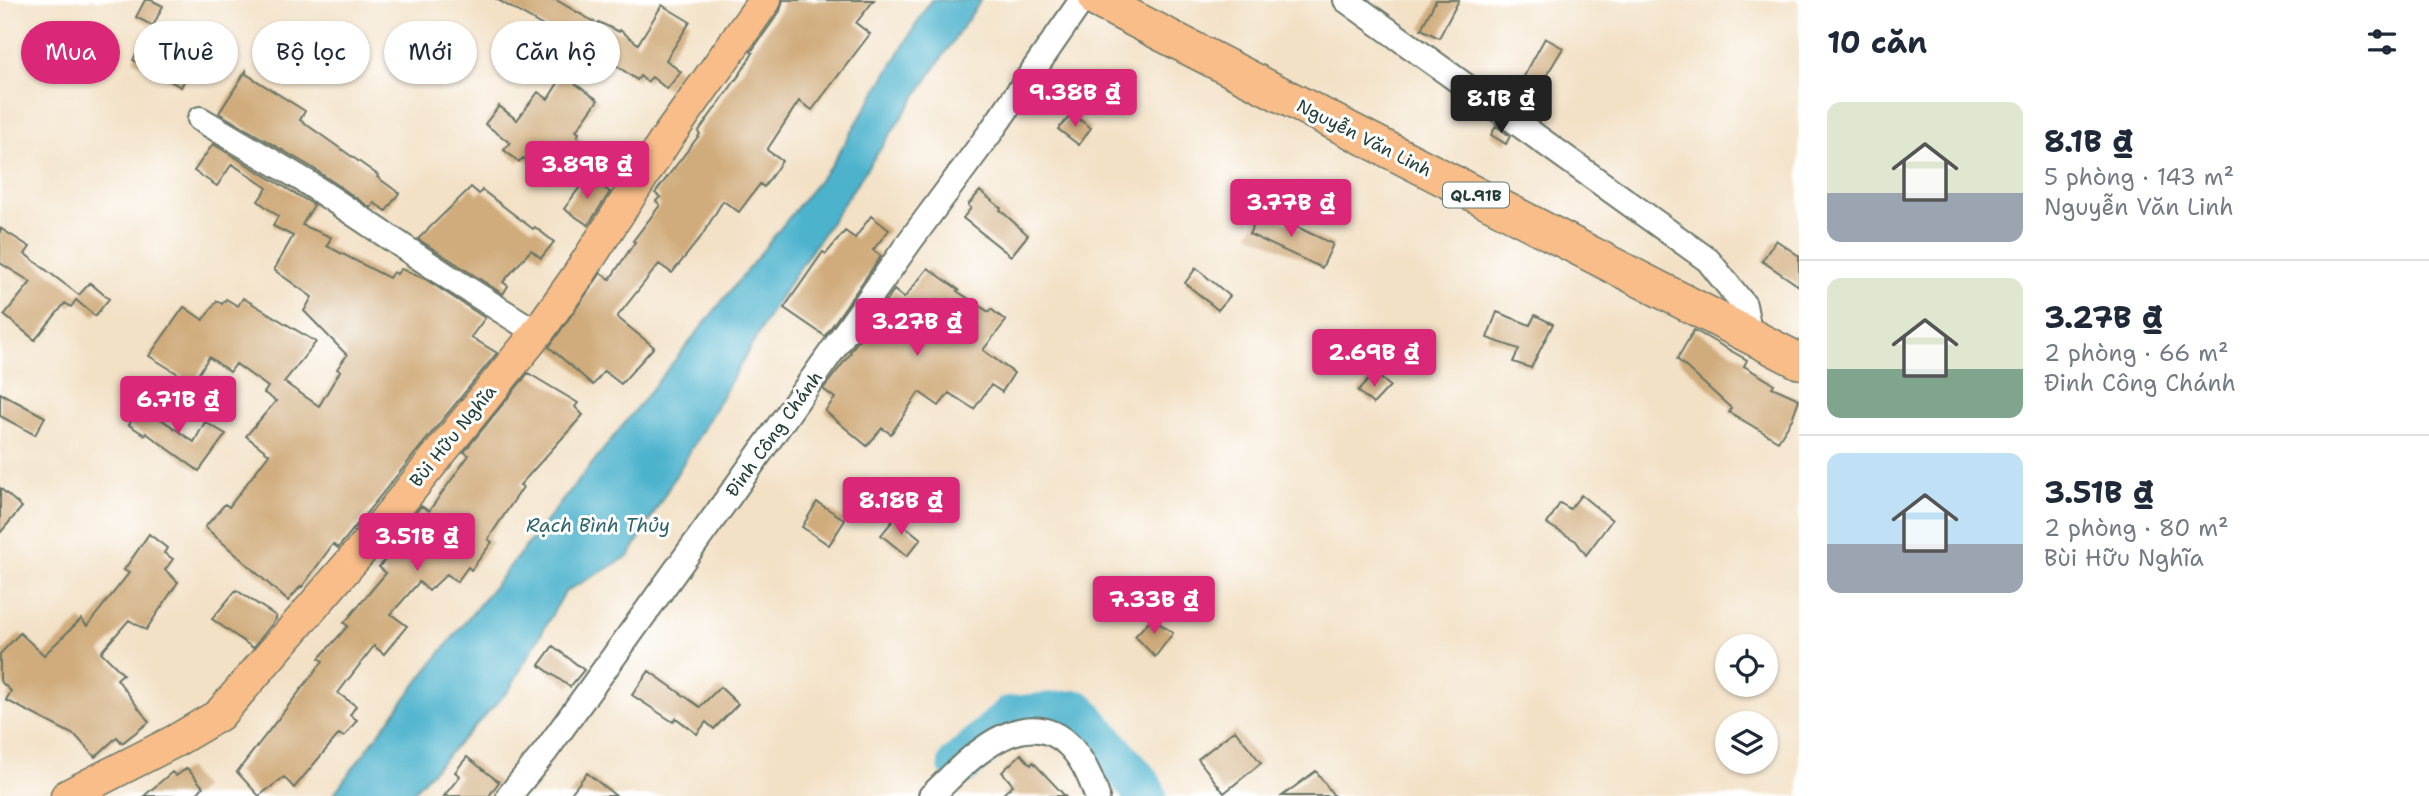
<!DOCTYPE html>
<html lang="vi">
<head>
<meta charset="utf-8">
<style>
	:root { --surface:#fff; --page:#f6f6f7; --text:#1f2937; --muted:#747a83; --line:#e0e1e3; --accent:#db2777 }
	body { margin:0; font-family:"Shantell Sans",sans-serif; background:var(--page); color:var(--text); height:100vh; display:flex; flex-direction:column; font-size:26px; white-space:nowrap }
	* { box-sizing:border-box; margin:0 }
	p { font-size:23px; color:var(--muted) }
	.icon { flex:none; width:38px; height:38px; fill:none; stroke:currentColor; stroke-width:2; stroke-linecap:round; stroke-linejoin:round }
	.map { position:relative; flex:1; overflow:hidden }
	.drawer { display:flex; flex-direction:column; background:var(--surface); width:630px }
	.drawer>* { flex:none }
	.hud { position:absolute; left:21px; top:21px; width:665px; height:63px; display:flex; gap:14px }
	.fabs { position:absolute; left:1715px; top:634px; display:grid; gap:14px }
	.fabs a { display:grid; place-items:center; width:63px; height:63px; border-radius:50%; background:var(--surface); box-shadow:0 2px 5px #0004; font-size:35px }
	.price { position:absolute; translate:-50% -60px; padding:0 16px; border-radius:7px; background:var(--accent); color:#fff; font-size:23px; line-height:46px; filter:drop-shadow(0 2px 4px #0008) }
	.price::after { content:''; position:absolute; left:50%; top:42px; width:21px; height:16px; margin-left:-10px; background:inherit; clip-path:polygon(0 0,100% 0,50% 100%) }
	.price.on { background:#222; color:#fff }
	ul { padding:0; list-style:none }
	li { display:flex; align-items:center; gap:21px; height:175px; padding:0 28px }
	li+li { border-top:2px solid var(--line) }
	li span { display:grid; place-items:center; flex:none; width:196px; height:140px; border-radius:14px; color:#555 }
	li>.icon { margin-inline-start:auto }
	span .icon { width:84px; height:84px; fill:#fffc; stroke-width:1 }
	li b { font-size:30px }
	h2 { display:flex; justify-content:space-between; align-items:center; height:84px; padding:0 28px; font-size:30px }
	.pill { padding:0 24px; border-radius:32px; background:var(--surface); box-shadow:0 2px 5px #0004; font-size:24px; line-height:63px }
	.pill.on { background:var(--accent); color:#fff }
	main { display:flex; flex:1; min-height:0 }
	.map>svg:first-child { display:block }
</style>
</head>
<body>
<main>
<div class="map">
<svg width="1799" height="796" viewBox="0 0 1799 796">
	<rect width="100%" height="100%" fill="#fff"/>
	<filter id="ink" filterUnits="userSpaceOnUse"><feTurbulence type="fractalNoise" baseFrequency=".0143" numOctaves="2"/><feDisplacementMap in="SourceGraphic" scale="14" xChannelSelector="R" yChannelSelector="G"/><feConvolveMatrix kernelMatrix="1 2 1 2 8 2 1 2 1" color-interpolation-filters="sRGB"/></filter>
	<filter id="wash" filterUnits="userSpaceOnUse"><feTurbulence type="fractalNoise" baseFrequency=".00686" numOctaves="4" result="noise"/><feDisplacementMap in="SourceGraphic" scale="28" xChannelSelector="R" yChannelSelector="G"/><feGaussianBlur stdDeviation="1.57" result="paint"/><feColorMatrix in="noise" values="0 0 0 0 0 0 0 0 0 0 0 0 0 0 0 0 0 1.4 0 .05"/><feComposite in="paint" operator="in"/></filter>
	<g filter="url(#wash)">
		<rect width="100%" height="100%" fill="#f3e1c6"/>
		<path fill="#4eb3cd" stroke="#367880" stroke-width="2" d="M931 0H981L778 300 629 556 565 592 509 690 409 796H332L426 671 832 164Z"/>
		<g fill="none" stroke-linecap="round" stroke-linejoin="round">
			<path stroke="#4eb3cd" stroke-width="44" d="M960 764 1011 718 1077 712 1139 784 1145 796"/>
		</g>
		<g id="blocks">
			<path fill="#d0ac7b" d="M145 0H151L163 6 153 26 136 17Z
				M498 0H556L598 24 599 22 619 32 620 30 638 44 662 5 690 22 666 60 681 72 667 89 652 77 647 82 640 76 637 80 599 53 597 57Z
				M783 0H874L856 23 870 34 812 110 799 101 767 150 782 161 764 187 760 184 739 212 723 201 701 237 672 273 659 264 617 317 654 347 621 384 604 371 593 385 549 347 601 273 610 279 635 242 633 241 660 205 656 201 660 197 655 193 700 134 698 132 740 74 753 53 751 52 780 11Z
				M1436 0H1459L1439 38 1421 29Z
				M1545 38 1563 48 1525 111 1511 100Z
				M142 42 191 68 181 87 133 60Z
				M246 71V74L305 111 300 120 378 175 377 177 399 193 386 211 374 203 371 208 313 168 219 113Z
				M563 75 598 100 576 131 579 133 577 137 586 143 584 145 592 152 572 177 536 152 529 162 523 158 519 162 504 150 510 143 485 124 499 106 517 120 538 92 548 99Z
				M1072 114 1091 128 1079 145 1058 129Z
				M1496 126 1510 136 1506 144 1491 135Z
				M213 144 314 205 302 225 331 237 327 246 389 278 393 272 397 274 401 269 425 279 485 318 471 337 497 353 338 548 333 544 302 587 301 586 288 601 205 527 225 504 229 507 269 454 246 436 276 401 264 393 268 387 236 364 230 372 209 357 193 383 149 356 184 307 203 320 217 301 222 304 226 299 238 306 243 298 316 342 284 382 319 406 340 371 337 369 347 355 304 311 312 297 274 270 293 236 273 226 278 216 258 201 267 188 232 164 217 186 194 171Z
				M587 177 610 192 588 225 564 209Z
				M471 187 479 194 482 190 533 229 535 227 554 242 541 258 531 250 503 282 508 286 503 294 418 239Z
				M980 191 1001 208 1000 210 1028 235 1011 256 963 218 971 208 968 205Z
				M1261 210 1333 244 1322 268 1249 234Z
				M871 216 889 230 873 250 881 256 825 336 784 308 823 252 826 254 845 231 855 238Z
				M0 228 30 247 25 254 79 295 90 283 109 299 95 316 76 300 71 307 65 303 35 340 4 315 31 282 0 263Z
				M1776 240 1799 256V286L1762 261Z
				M928 268 959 290 957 291 989 312 991 309 1006 321 983 350 1014 373 1002 392 991 385 974 409 949 393 939 406 919 392 891 434 882 428 867 446 825 411 835 398 823 389 851 353 850 352 894 290 904 298Z
				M1196 268 1230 296 1218 310 1185 283Z
				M1497 312 1530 325 1535 315 1553 324 1531 368 1513 362 1519 349 1487 338Z
				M1694 330 1747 360 1744 366 1774 384 1772 387 1799 399 1792 419 1778 441 1729 412 1731 408 1677 359Z
				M528 373 578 403 575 407 583 415 520 485 523 487 488 539 492 542 471 570 468 567 457 582 447 574 429 591 419 582 391 614 407 626 384 654 374 646 338 693 356 706 350 715 357 720 344 737 339 734 294 788 284 777 259 796 237 772 323 661 319 658 348 626 344 623 386 573 379 567 384 561 383 560 385 556 411 525 408 522 421 506 429 511 469 455 464 452Z
				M1375 373 1390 386 1373 404 1358 391Z
				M0 393 45 417 35 435 0 416Z
				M143 401 162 411 158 417 194 442 205 422 226 434 199 471 146 433 145 435 129 425Z
				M0 488 22 507 0 533Z
				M1581 495 1612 520 1586 555 1576 541 1547 524 1560 503 1570 509Z
				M817 502 845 520 829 545 802 527Z
				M895 518 921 539 907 556 881 535Z
				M149 534 167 548 164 553 173 559 165 570 178 582 146 630 129 620 101 652 123 674 117 679 149 722 122 743 117 737 95 757 76 736 6 700 11 691 0 681V654L20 633 44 655 81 619 87 626 129 573 124 570Z
				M236 590 276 616V619L253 648 212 619Z
				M1152 618 1173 633 1155 657 1135 636Z
				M553 646 584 670 570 687 539 665Z
				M649 671 700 707 720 687 738 704 714 729 706 722 697 734 676 718 673 722 632 695Z
				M1235 730 1261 763 1224 793 1198 759Z
				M1021 754 1031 765 1033 762 1065 796H1001L1013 785 1002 772Z
				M467 757 499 782 489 796H444L460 776 455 772Z
				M187 768 203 787 195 796H144L172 772 176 776Z
				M1316 771 1334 796H1282Z
				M587 773 616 796H569Z"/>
		</g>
	</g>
	<g filter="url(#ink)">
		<use href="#blocks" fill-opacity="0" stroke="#697667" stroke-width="2"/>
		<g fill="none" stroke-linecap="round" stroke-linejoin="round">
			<defs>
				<path id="minor" d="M1346 0 1708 260 1744 305 1750 336
					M200 119 305 181 447 276 537 333
					M509 796 545 752 733 491 910 241 990 133 1082 0
					M931 796C947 781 962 764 979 752 1038 707 1076 733 1097 796"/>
				<path id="major" d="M67 796 175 741 219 715 364 547 537 333 577 277 667 138 765 0"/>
				<path id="highway" d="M1097 0 1799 361"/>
			</defs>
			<use href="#minor" stroke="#697667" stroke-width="28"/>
			<use href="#major" stroke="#697667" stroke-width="35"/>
			<use href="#highway" stroke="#697667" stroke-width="38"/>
			<use href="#minor" stroke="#fff" stroke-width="24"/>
			<use href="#major" stroke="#f8bd89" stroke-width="32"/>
			<use href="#highway" stroke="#f8bd89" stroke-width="35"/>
		</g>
	</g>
	<g text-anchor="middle" stroke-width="6" stroke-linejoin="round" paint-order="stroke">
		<rect fill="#fff" stroke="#627771" stroke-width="2" x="1443" y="182.5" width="66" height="25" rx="5"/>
		<g font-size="16" font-weight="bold" fill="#1f3d34">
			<text x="1476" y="201">QL.91B</text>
		</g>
		<g font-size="18" fill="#1f3d34" stroke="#fff">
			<text transform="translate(1364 138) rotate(27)" y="6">Nguyễn Văn Linh</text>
			<text transform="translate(774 434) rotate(-54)" y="6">Đinh Công Chánh</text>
			<text transform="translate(453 436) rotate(-51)" y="6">Bùi Hữu Nghĩa</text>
		</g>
		<g font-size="19" font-style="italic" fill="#2f666a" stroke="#fff">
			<text x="598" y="532">Rạch Bình Thủy</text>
		</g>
	</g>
</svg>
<div class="fabs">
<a><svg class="icon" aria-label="locate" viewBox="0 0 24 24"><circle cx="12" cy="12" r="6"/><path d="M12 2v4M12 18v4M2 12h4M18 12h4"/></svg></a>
<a><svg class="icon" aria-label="layers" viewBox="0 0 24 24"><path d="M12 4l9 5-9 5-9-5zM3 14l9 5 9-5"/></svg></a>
</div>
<b class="price" style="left:1075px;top:129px">9.38B ₫</b>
<b class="price on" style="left:1501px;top:135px">8.1B ₫</b>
<b class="price" style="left:587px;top:201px">3.89B ₫</b>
<b class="price" style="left:1291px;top:239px">3.77B ₫</b>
<b class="price" style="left:917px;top:358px">3.27B ₫</b>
<b class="price" style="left:1374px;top:389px">2.69B ₫</b>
<b class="price" style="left:178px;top:436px">6.71B ₫</b>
<b class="price" style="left:901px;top:537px">8.18B ₫</b>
<b class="price" style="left:417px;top:573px">3.51B ₫</b>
<b class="price" style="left:1154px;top:636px">7.33B ₫</b>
<div class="hud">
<a class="pill on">Mua</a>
<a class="pill">Thuê</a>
<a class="pill">Bộ lọc</a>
<a class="pill">Mới</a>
<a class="pill">Căn hộ</a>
</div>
</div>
<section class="drawer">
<h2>10 căn<svg class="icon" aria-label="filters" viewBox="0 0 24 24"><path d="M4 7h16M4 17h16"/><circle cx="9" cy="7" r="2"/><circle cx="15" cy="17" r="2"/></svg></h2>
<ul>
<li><span style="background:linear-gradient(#dfe7d0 65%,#9aa5b1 0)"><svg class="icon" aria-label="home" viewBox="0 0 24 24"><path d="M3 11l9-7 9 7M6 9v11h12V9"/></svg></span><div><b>8.1B ₫</b><p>5 phòng · 143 m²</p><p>Nguyễn Văn Linh</p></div></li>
<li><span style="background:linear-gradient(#dfe7d0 65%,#7fa58c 0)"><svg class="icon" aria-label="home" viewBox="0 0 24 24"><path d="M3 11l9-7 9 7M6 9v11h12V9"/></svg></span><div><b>3.27B ₫</b><p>2 phòng · 66 m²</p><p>Đinh Công Chánh</p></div></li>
<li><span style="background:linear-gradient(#bfe0f5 65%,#9aa5b1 0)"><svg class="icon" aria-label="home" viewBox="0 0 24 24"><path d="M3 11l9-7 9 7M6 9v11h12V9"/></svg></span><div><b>3.51B ₫</b><p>2 phòng · 80 m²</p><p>Bùi Hữu Nghĩa</p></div></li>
</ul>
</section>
</main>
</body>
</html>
